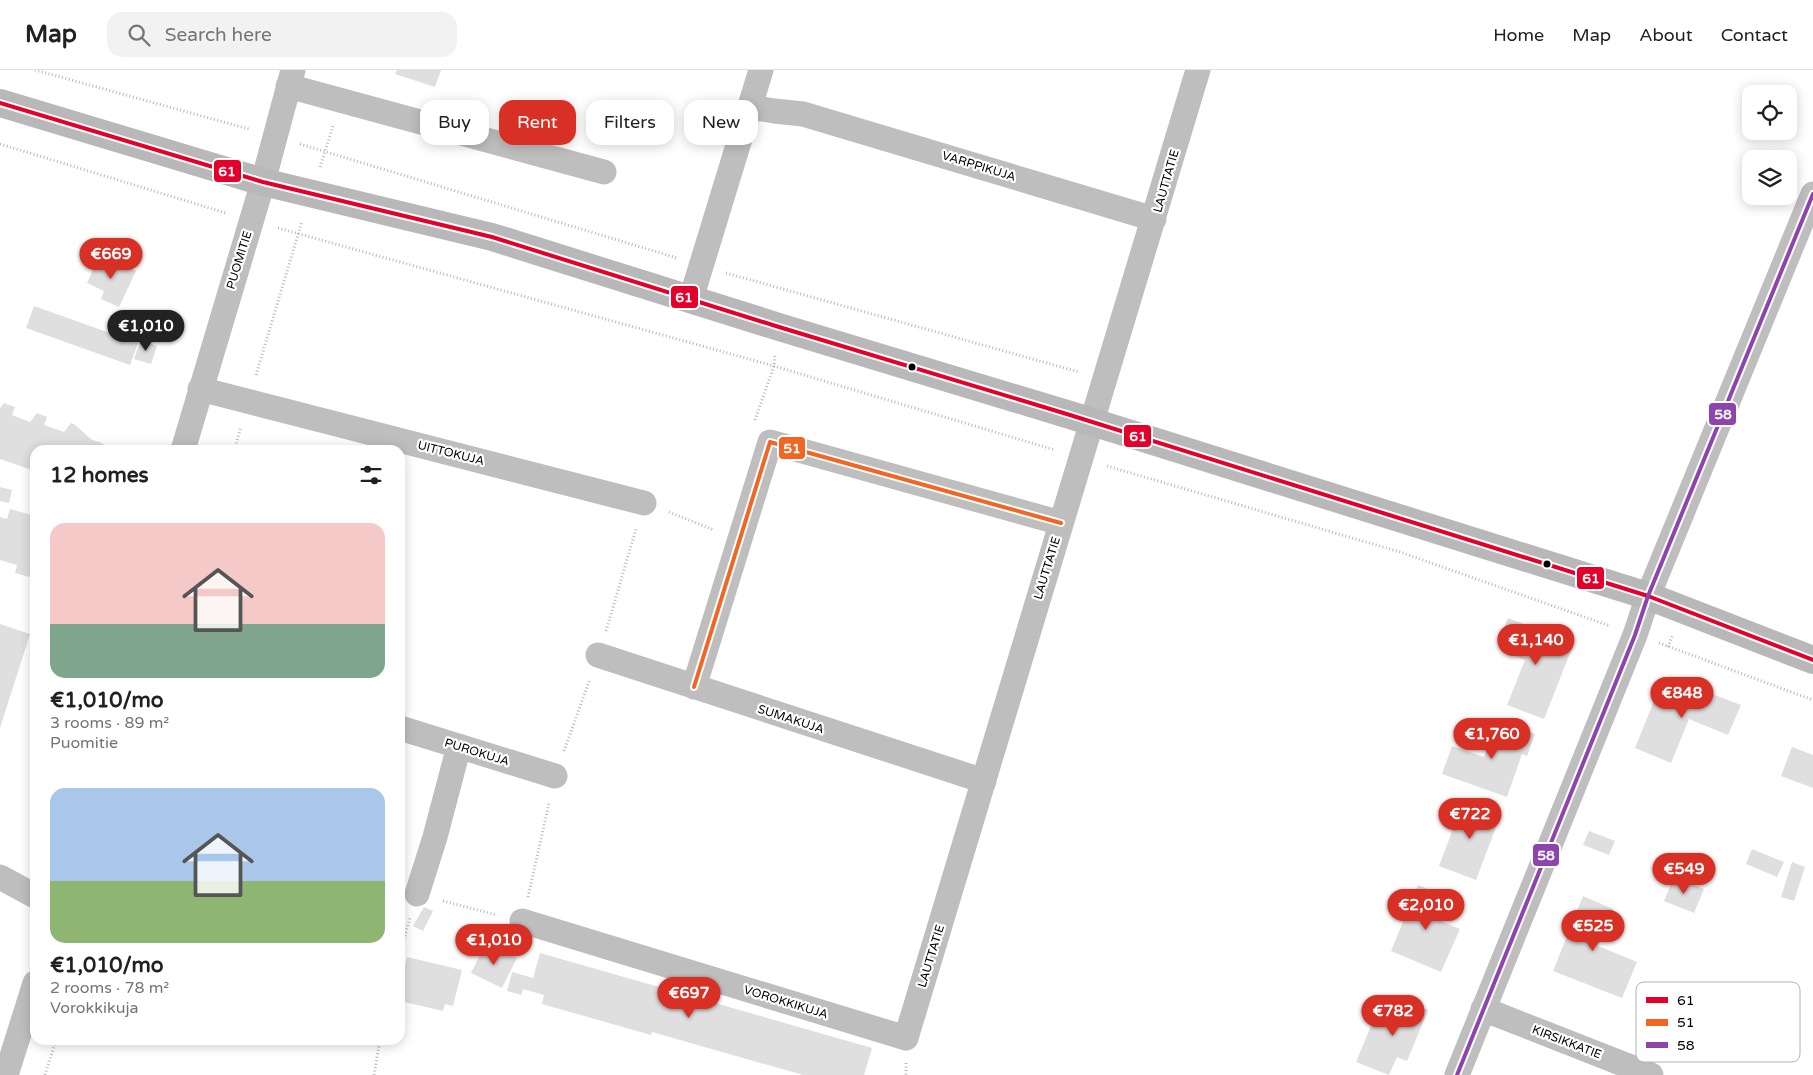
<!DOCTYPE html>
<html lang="en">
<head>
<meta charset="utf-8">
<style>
	:root { --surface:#fff; --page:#f2f2f2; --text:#202124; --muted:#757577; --line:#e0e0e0; --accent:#d93025 }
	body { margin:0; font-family:"Varela Round",sans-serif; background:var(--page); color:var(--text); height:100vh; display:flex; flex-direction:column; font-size:19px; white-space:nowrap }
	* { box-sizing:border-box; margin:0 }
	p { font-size:16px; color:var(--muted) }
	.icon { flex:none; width:28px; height:28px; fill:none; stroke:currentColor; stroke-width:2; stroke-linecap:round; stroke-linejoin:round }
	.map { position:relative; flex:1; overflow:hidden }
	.sheet { position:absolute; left:30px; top:375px; width:375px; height:600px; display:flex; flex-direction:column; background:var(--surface); border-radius:15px; box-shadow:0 2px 12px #0003 }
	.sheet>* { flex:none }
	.hud { position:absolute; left:420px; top:30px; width:475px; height:45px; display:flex; gap:10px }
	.controls { position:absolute; left:1742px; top:15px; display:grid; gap:10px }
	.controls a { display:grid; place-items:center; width:55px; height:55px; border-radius:10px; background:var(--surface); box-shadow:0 2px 12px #0003; font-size:25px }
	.price { position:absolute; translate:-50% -42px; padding:0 11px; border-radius:18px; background:var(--accent); color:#fff; font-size:16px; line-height:32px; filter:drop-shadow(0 1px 2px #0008) }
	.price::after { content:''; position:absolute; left:50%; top:30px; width:15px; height:11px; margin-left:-8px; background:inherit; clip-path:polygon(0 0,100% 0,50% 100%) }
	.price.on { background:#222; color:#fff }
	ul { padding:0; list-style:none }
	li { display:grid; align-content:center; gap:10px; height:265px; padding:0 20px }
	li span { display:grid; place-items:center; height:155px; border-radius:15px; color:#555 }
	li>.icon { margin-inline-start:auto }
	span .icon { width:90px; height:90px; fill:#fffc; stroke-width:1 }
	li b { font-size:21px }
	h2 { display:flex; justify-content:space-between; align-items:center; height:60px; padding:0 20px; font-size:21px }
	.pill { padding:0 18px; border-radius:15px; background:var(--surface); box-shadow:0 2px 12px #0003; font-size:18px; line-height:45px }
	.pill.on { background:var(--accent); color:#fff }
	header { display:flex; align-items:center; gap:30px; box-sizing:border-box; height:70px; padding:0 25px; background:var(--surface); border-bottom:1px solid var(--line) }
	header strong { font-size:24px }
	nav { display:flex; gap:28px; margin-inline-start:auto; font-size:18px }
	.search { width:350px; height:45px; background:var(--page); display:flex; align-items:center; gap:12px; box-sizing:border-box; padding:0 18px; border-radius:15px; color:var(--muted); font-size:19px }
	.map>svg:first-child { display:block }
</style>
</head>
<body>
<header>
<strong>Map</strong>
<div class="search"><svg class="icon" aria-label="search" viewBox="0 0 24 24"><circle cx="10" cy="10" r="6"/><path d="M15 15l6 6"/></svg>Search here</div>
<nav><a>Home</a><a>Map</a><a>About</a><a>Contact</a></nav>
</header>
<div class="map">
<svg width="1813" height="1005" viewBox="0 0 1813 1005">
	<rect width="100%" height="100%" fill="#fff"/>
	<path fill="#dfdfdf" d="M397 0H441L435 17 395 4Z
		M100 185 136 201 119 237 101 229 104 221 87 213Z
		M34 236 138 273 130 295 26 258Z
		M141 270 157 276 151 294 134 289Z
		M4 333 15 337 12 345 30 352 37 343 47 347 44 355 64 362 71 353 74 354 92 370 102 373 106 377 105 380H35V401L0 389V338Z
		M0 417 12 420 9 433 0 431Z
		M10 439 35 446 32 457H35V500L33 508 15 503 17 495 0 490V447L7 449Z
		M1508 548 1574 573 1544 649 1507 635 1525 590 1513 585 1516 577 1499 570Z
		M0 554 30 564 0 658Z
		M1662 611 1697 626 1699 619 1741 635 1728 665 1689 649 1671 693 1635 678Z
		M1498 650 1535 664 1527 686 1522 684 1507 727 1442 704 1452 676 1484 687Z
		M1792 677 1813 685V718L1781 706Z
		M1464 730 1501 744 1476 810 1439 796Z
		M1589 761 1615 771 1609 785 1583 775Z
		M1752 779 1784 792 1777 807 1746 794Z
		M1792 792 1805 797 1794 831 1781 827Z
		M1674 807 1704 819 1694 843 1664 831Z
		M1418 815 1446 826 1436 849 1460 859 1441 902 1391 881Z
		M1583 826 1613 839 1598 876 1637 892 1622 928 1553 901Z
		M424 837 433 841 423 861 413 856Z
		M486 873 517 888 502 918 471 903Z
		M540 883 872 978 864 1005H803L652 962 651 965 542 934 544 925 523 919 521 925 507 921 512 902 533 908Z
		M407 887 462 900 453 936 445 934 443 941 400 931V916Z
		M1396 928 1428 940 1407 991 1397 987 1389 1005 1356 992 1373 951 1385 956Z"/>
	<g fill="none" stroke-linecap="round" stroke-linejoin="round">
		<path stroke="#b9b9b9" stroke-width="3" stroke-dasharray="1 2.5" stroke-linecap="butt" d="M35 0 249 59
			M0 74 226 143
			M300 74 677 188
			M320 97 333 56
			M278 158 774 296 1055 380
			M726 203 1079 302
			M256 305 302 151
			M755 350 774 296 775 284
			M234 380 241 357
			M1107 396 1400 482 1610 556
			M669 442 714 460
			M606 561 636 459
			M1659 573 1813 630
			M1668 577 1672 566
			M564 681 590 609
			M528 827 549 733
			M443 831 497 845
			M400 883 410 848
			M906 993V1005
			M45 1005 56 970
			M374 1005 380 970"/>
		<path stroke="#bebebe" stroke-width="25" d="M288 16 604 102
			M751 37 774 41 803 44 1154 149
			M691 229 761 0
			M200 319 644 433
			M183 380 263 112 293 0
			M598 585 984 711
			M694 617 770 372 1061 453
			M400 658 555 706
			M0 807 35 826
			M417 824 435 767 459 676
			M522 851 906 968 1198 0
			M1483 939 1651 1005
			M6 1005 35 913
			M1457 1005 1635 565 1648 526 1813 124"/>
		<path stroke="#b8b8b8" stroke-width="28" d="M0 33 263 112 492 167 779 257 1070 345 1648 526 1813 590"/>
		<defs>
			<path id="bus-1" d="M0 33 263 112 492 167 779 257 1070 345 1648 526 1813 590"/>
			<path id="bus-2" d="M694 617 770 372 1061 453"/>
			<path id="bus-3" d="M1457 1005 1635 565 1648 526 1813 124"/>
		</defs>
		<use href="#bus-1" stroke="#fff" stroke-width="8"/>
		<use href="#bus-2" stroke="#fff" stroke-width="8"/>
		<use href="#bus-3" stroke="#fff" stroke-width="8"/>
		<use href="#bus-1" stroke="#e4002b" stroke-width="4"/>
		<use href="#bus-2" stroke="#f26522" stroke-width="4"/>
		<use href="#bus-3" stroke="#8e44ad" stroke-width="4"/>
	</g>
	<g fill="#000" stroke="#fff" stroke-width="2">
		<circle cx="912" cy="297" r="4.5"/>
		<circle cx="1547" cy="494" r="4.5"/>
	</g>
	<g text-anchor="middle" stroke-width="4.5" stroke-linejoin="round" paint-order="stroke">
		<g font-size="12" fill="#000" stroke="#fff">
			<text transform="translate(979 96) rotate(17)" y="4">VARPPIKUJA</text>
			<text transform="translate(1166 111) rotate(-74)" y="4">LAUTTATIE</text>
			<text transform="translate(239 190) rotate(-73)" y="4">PUOMITIE</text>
			<text transform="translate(451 383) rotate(14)" y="4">UITTOKUJA</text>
			<text transform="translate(1047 498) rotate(-73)" y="4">LAUTTATIE</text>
			<text transform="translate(791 649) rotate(18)" y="4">SUMAKUJA</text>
			<text transform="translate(477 682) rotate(17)" y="4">PUROKUJA</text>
			<text transform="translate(931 886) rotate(-73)" y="4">LAUTTATIE</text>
			<text transform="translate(786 932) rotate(17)" y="4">VOROKKIKUJA</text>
			<text transform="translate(1567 972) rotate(21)" y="4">KIRSIKKATIE</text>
		</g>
	</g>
	<rect x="1636" y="912" width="164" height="80" rx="8" fill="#fff" stroke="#b2b2b2" stroke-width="1"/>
	<rect x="1646" y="927" width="22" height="6" fill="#e4002b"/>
	<rect x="1646" y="949" width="22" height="7" fill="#f26522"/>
	<rect x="1646" y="972" width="22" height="6" fill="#8e44ad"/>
	<g font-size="14" fill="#000">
		<text x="1677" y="935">61</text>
		<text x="1677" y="957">51</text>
		<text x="1677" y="980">58</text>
	</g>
	<g stroke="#fff" stroke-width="2">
		<rect x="213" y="89" width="29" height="24" rx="5" fill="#e4002b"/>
		<rect x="670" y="215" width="29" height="24" rx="5" fill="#e4002b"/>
		<rect x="1708" y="332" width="29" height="24" rx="5" fill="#8e44ad"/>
		<rect x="1123" y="354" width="29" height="24" rx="5" fill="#e4002b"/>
		<rect x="778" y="366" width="28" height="24" rx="5" fill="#f26522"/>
		<rect x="1576" y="496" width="29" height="24" rx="5" fill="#e4002b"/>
		<rect x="1532" y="773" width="28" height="24" rx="5" fill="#8e44ad"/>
	</g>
	<g font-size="14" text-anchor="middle" font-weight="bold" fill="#fff">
		<text x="227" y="106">61</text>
		<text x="684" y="232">61</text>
		<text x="1723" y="349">58</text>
		<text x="1138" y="371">61</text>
		<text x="792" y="383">51</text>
		<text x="1591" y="513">61</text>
		<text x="1546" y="790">58</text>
	</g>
</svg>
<div class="controls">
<a><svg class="icon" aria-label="locate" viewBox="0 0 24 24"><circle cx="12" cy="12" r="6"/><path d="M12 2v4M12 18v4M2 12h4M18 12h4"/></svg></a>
<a><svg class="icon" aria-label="layers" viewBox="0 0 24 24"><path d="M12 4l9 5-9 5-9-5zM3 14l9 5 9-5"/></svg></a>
</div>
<b class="price" style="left:111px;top:210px">€669</b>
<b class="price on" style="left:146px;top:282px">€1,010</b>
<b class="price" style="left:1536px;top:596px">€1,140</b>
<b class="price" style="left:1682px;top:649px">€848</b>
<b class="price" style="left:1492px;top:690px">€1,760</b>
<b class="price" style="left:1470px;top:770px">€722</b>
<b class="price" style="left:1684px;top:825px">€549</b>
<b class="price" style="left:1426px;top:861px">€2,010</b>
<b class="price" style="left:1593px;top:882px">€525</b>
<b class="price" style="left:494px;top:896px">€1,010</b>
<b class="price" style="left:689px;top:949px">€697</b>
<b class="price" style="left:1393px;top:967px">€782</b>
<div class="hud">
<a class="pill">Buy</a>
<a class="pill on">Rent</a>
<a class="pill">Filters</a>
<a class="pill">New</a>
</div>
<section class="sheet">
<h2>12 homes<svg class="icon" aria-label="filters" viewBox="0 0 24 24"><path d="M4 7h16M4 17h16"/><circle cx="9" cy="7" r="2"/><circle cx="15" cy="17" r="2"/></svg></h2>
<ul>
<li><span style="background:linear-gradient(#f6c9c9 65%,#7fa58c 0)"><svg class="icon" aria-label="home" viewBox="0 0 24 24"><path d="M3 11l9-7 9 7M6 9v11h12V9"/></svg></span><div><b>€1,010/mo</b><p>3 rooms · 89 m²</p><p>Puomitie</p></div></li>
<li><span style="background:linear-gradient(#a9c7e8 60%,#8fb573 0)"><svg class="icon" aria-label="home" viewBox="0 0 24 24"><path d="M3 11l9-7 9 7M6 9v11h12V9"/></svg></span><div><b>€1,010/mo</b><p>2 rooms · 78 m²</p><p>Vorokkikuja</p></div></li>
</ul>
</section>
</div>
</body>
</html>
